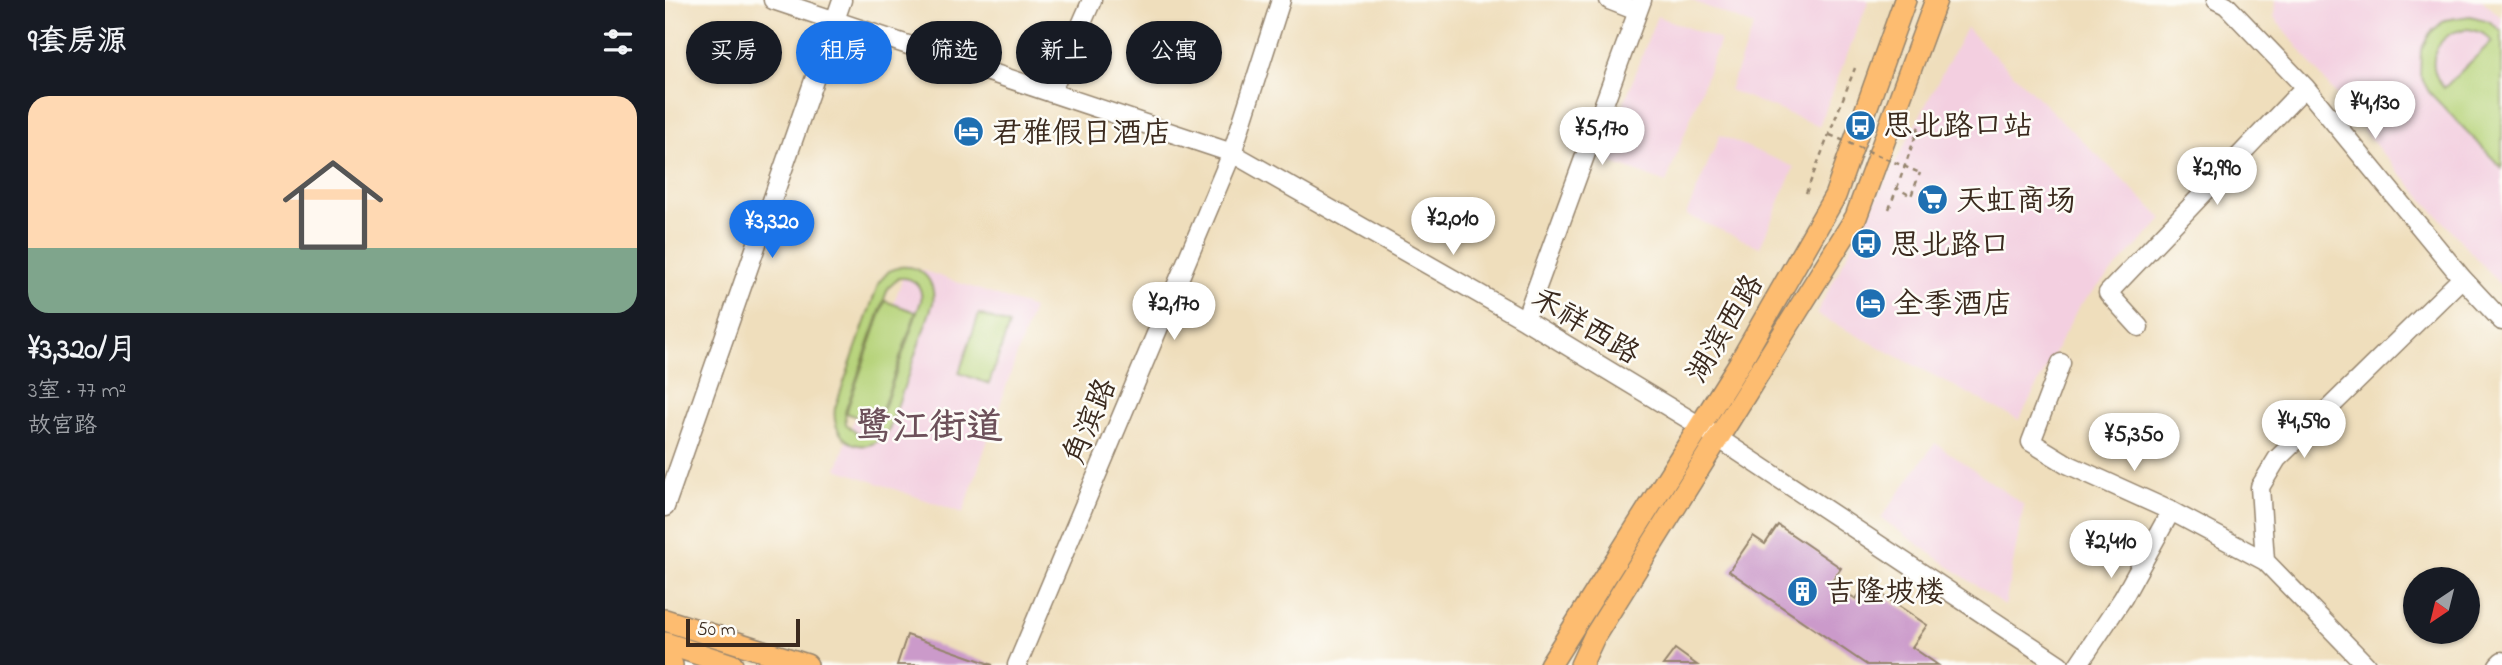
<!DOCTYPE html>
<html lang="zh">
<head>
<meta charset="utf-8">
<style>
	:root { --surface:#171b24; --page:#242831; --text:#f1f3f6; --muted:#9ea1a6; --line:#363941; --accent:#1a73e8 }
	body { margin:0; font-family:"Indie Flower","LXGW WenKai TC",sans-serif; background:var(--page); color:var(--text); height:100vh; display:flex; flex-direction:column; font-size:26px; white-space:nowrap }
	* { box-sizing:border-box; margin:0 }
	p { font-size:23px; color:var(--muted) }
	.icon { flex:none; width:38px; height:38px; fill:none; stroke:currentColor; stroke-width:2; stroke-linecap:round; stroke-linejoin:round }
	.map { position:relative; flex:1; overflow:hidden }
	.details { display:flex; flex-direction:column; background:var(--surface); width:665px }
	.details>* { flex:none }
	.top-card { position:absolute; left:21px; top:21px; width:665px; height:63px; display:flex; gap:14px }
	.needle { width:46px; rotate:215deg }
	.controls { position:absolute; left:1738px; top:567px; display:grid; gap:14px }
	.controls a { display:grid; place-items:center; width:77px; height:77px; border-radius:50%; background:var(--surface); box-shadow:0 2px 5px #0004; font-size:35px }
	.scale { position:absolute; left:21px; bottom:18px; width:114px; box-sizing:border-box; padding-left:7px; border:4px solid #3b2a1e; border-top:0; font-size:19px; line-height:24px; white-space:nowrap; color:#3b2a1e; -webkit-text-stroke:5px #fdfcf7; paint-order:stroke }
	.price { position:absolute; translate:-50% -60px; padding:0 16px; border-radius:24px; background:#fff; color:#222; font-size:23px; line-height:46px; filter:drop-shadow(0 2px 4px #0008) }
	.price::after { content:''; position:absolute; left:50%; top:42px; width:21px; height:16px; margin-left:-10px; background:inherit; clip-path:polygon(0 0,100% 0,50% 100%) }
	.price.on { background:var(--accent); color:#fff }
	ul { padding:0; list-style:none }
	li { display:grid; align-content:center; gap:14px; height:371px; padding:0 28px }
	li+li { border-top:2px solid var(--line) }
	li span { display:grid; place-items:center; height:217px; border-radius:21px; color:#555 }
	li>.icon { margin-inline-start:auto }
	span .icon { width:126px; height:126px; fill:#fffc; stroke-width:1 }
	li b { font-size:30px }
	h2 { display:flex; justify-content:space-between; align-items:center; height:84px; padding:0 28px; font-size:30px }
	.tag { padding:0 24px; border-radius:32px; background:var(--surface); box-shadow:0 2px 5px #0004; font-size:24px; line-height:63px }
	.tag.on { background:var(--accent); color:#fff }
	main { display:flex; flex:1; min-height:0 }
	.map>svg:first-child { display:block }
</style>
</head>
<body>
<main>
<section class="details">
<h2>9套房源<svg class="icon" aria-label="filters" viewBox="0 0 24 24"><path d="M4 7h16M4 17h16"/><circle cx="9" cy="7" r="2"/><circle cx="15" cy="17" r="2"/></svg></h2>
<ul>
<li><span style="background:linear-gradient(#ffd9b3 70%,#7fa58c 0)"><svg class="icon" aria-label="home" viewBox="0 0 24 24"><path d="M3 11l9-7 9 7M6 9v11h12V9"/></svg></span><div><b>¥3,320/月</b><p>3室 · 77 m²</p><p>故宫路</p></div></li>
</ul>
</section>
<div class="map">
<svg width="1837" height="665" viewBox="0 0 1837 665">
	<rect width="100%" height="100%" fill="#fdfcf7"/>
	<filter id="ink" filterUnits="userSpaceOnUse"><feTurbulence type="fractalNoise" baseFrequency=".0143" numOctaves="2"/><feDisplacementMap in="SourceGraphic" scale="14" xChannelSelector="R" yChannelSelector="G"/><feConvolveMatrix kernelMatrix="1 2 1 2 8 2 1 2 1" color-interpolation-filters="sRGB"/></filter>
	<filter id="wash" filterUnits="userSpaceOnUse"><feTurbulence type="fractalNoise" baseFrequency=".00686" numOctaves="4" result="noise"/><feDisplacementMap in="SourceGraphic" scale="28" xChannelSelector="R" yChannelSelector="G"/><feGaussianBlur stdDeviation="1.57" result="paint"/><feColorMatrix in="noise" values="0 0 0 0 0 0 0 0 0 0 0 0 0 0 0 0 0 1.4 0 .05"/><feComposite in="paint" operator="in"/></filter>
	<g filter="url(#wash)">
		<rect width="100%" height="100%" fill="#efdebc"/>
		<path fill="#f3cfe0" d="M1025 0H1204L1154 126 1064 90 1089 26Z
			M1610 0H1817L1837 18V287L1717 153 1609 17Z
			M992 16 1055 40 1001 183 938 159Z
			M1301 28 1498 219 1414 306 1354 420 1151 314Z
			M1055 135 1129 167 1095 247 1021 215Z
			M242 265 368 308 298 513 172 469Z
			M1270 443 1359 505 1340 606 1216 518Z"/>
		<path fill="#b6d379" stroke="#787e4c" stroke-width="2" fill-rule="evenodd" d="M1805 16 1824 21 1837 32V168L1764 92 1755 75 1756 50 1765 33 1780 20ZM1804 29 1817 33 1827 41 1779 88C1757 64 1772 30 1804 29Z
			M235 267C258 265 271 282 268 303L224 430C204 460 165 443 170 408L214 282 224 271ZM234 278C249 277 258 286 256 301L213 425 205 433 193 434 181 424 180 412 223 288Z
			M220 301 251 312 212 424 181 413Z
			M314 314 344 325 324 384 294 373Z"/>
		<g id="blocks">
			<path fill="#cb9aca" d="M1113 525 1176 568 1166 583 1191 599 1201 584 1262 625 1247 647 1273 665H1202L1064 571 1088 536 1100 544Z
				M242 635 328 665H232Z
				M1010 649 1032 665H998Z"/>
		</g>
	</g>
	<g filter="url(#ink)">
		<use href="#blocks" fill-opacity="0" stroke="#95846d" stroke-width="2"/>
		<g fill="none" stroke-linecap="round" stroke-linejoin="round">
			<defs>
				<path id="minor" d="M108 0 567 153 860 320 1035 426 1395 665
					M944 0 972 11
					M1551 0 1561 5 1640 87 1797 278 1837 321
					M386 93 427 0
					M860 320 977 0
					M1474 327 1443 293 1640 87
					M1396 363 1366 442 1402 464 1506 511 1600 561
					M0 507 177 0
					M352 665 567 153 616 0
					M1413 665 1458 598 1506 511
					M1701 665 1600 561 1595 487 1612 459 1797 278
					M1833 665 1837 661"/>
				<path id="major" d="M0 620 142 665
					M0 643 67 665
					M0 663 7 665
					M885 665 1074 364 1170 196 1240 0
					M916 665 929 637 1191 217 1271 0"/>
			</defs>
			<use href="#minor" stroke="#95846d" stroke-width="21"/>
			<use href="#major" stroke="#95846d" stroke-width="24"/>
			<path stroke="#95846d" stroke-width="2.5" stroke-dasharray="5 5" stroke-linecap="butt" d="M1232 188 1254 126
				M1141 193 1190 68
				M1224 209 1232 188 1246 196 1255 173"/>
			<use href="#minor" stroke="#fff" stroke-width="18"/>
			<use href="#major" stroke="#fdbc70" stroke-width="21"/>
			<path stroke="#95846d" stroke-width="2.5" stroke-dasharray="5 5" stroke-linecap="butt" d="M1165 135 1255 173"/>
		</g>
	</g>
	<defs>
		<symbol id="bus-disc" viewBox="-11 -11 22 22"><circle r="9.5" fill="#1f6fb2" stroke="#fdfcf7"/><path d="M-5-6H5V4H4V6H2V4H-2V6H-4V4H-5ZM-3.5-4V0h7V-4ZM-3.5 1.2v1.5H-2V1.2ZM2 1.2v1.5H3.5V1.2Z" fill="#fff"/></symbol>
		<symbol id="hotel-disc" viewBox="-11 -11 22 22"><circle r="9.5" fill="#1f6fb2" stroke="#fdfcf7"/><path d="M-6-4.5h1.5V1H6V5H4.5V3h-9V5H-6ZM-4 0a1.8 1.8 0 1 1 3.6 0ZM.5 0V-2.5h3Q6-2.5 6 0Z" fill="#fff"/></symbol>
		<symbol id="supermarket-disc" viewBox="-11 -11 22 22"><circle r="9.5" fill="#1f6fb2" stroke="#fdfcf7"/><path d="M-6-5.5h2.5l.6 2H6L4.5 2H-2.5L-4.4-4H-6ZM-1.5 3.2a1.3 1.3 0 1 0 .1 0ZM3 3.2a1.3 1.3 0 1 0 .1 0Z" fill="#fff"/></symbol>
		<symbol id="building-disc" viewBox="-11 -11 22 22"><circle r="9.5" fill="#1f6fb2" stroke="#fdfcf7"/><path d="M-4-6H4V6H1V3H-1V6H-4ZM-2.5-4.3h1.7v1.8h-1.7ZM.8-4.3h1.7v1.8H.8ZM-2.5-1h1.7V.8h-1.7ZM.8-1h1.7V.8H.8Z" fill="#fff"/></symbol>
	</defs>
	<g fill-rule="evenodd">
		<use href="#bus-disc" x="1178" y="108" width="35" height="35"/>
		<use href="#hotel-disc" x="286" y="114" width="35" height="35"/>
		<use href="#supermarket-disc" x="1250" y="182" width="35" height="35"/>
		<use href="#bus-disc" x="1184" y="226" width="35" height="35"/>
		<use href="#hotel-disc" x="1188" y="286" width="35" height="35"/>
		<use href="#building-disc" x="1120" y="574" width="35" height="35"/>
	</g>
	<g text-anchor="middle" stroke-width="5" stroke-linejoin="round" paint-order="stroke">
		<g font-size="30" fill="#3b2a1e" stroke="#fdfcf7" text-anchor="start">
			<text x="1218" y="135">思北路口站</text>
			<text x="327" y="142">君雅假日酒店</text>
			<text x="1291" y="210">天虹商场</text>
			<text x="1225" y="254">思北路口</text>
			<text x="1228" y="313">全季酒店</text>
			<text x="1160" y="601">吉隆坡楼</text>
		</g>
		<g font-size="30" fill="#3b2a1e" stroke="#fdfcf7">
			<text transform="translate(921 325) rotate(31)" y="10">禾祥西路</text>
			<text transform="translate(1059 328) rotate(-59)" y="10">湖滨西路</text>
			<text transform="translate(424 421) rotate(-67)" y="10">角滨路</text>
		</g>
		<g font-size="37" font-weight="bold" fill="#6d515a" stroke="#fdfcf7">
			<text x="264" y="438">鹭江街道</text>
		</g>
	</g>
</svg>
<div class="controls">
<a><svg class="needle" viewBox="-14 -14 28 28"><path d="M0-13l5 13h-10z" fill="#e53935"/><path d="M0 13l5-13h-10z" fill="#9ea1a6"/></svg></a>
</div>
<div class="scale">50 m</div>
<b class="price" style="left:1710px;top:141px">¥4,130</b>
<b class="price" style="left:937px;top:167px">¥5,170</b>
<b class="price" style="left:1552px;top:207px">¥2,990</b>
<b class="price" style="left:788px;top:257px">¥2,010</b>
<b class="price on" style="left:107px;top:260px">¥3,320</b>
<b class="price" style="left:509px;top:342px">¥2,170</b>
<b class="price" style="left:1639px;top:460px">¥4,590</b>
<b class="price" style="left:1469px;top:473px">¥5,350</b>
<b class="price" style="left:1446px;top:580px">¥2,410</b>
<div class="top-card">
<a class="tag">买房</a>
<a class="tag on">租房</a>
<a class="tag">筛选</a>
<a class="tag">新上</a>
<a class="tag">公寓</a>
</div>
</div>
</main>
</body>
</html>
